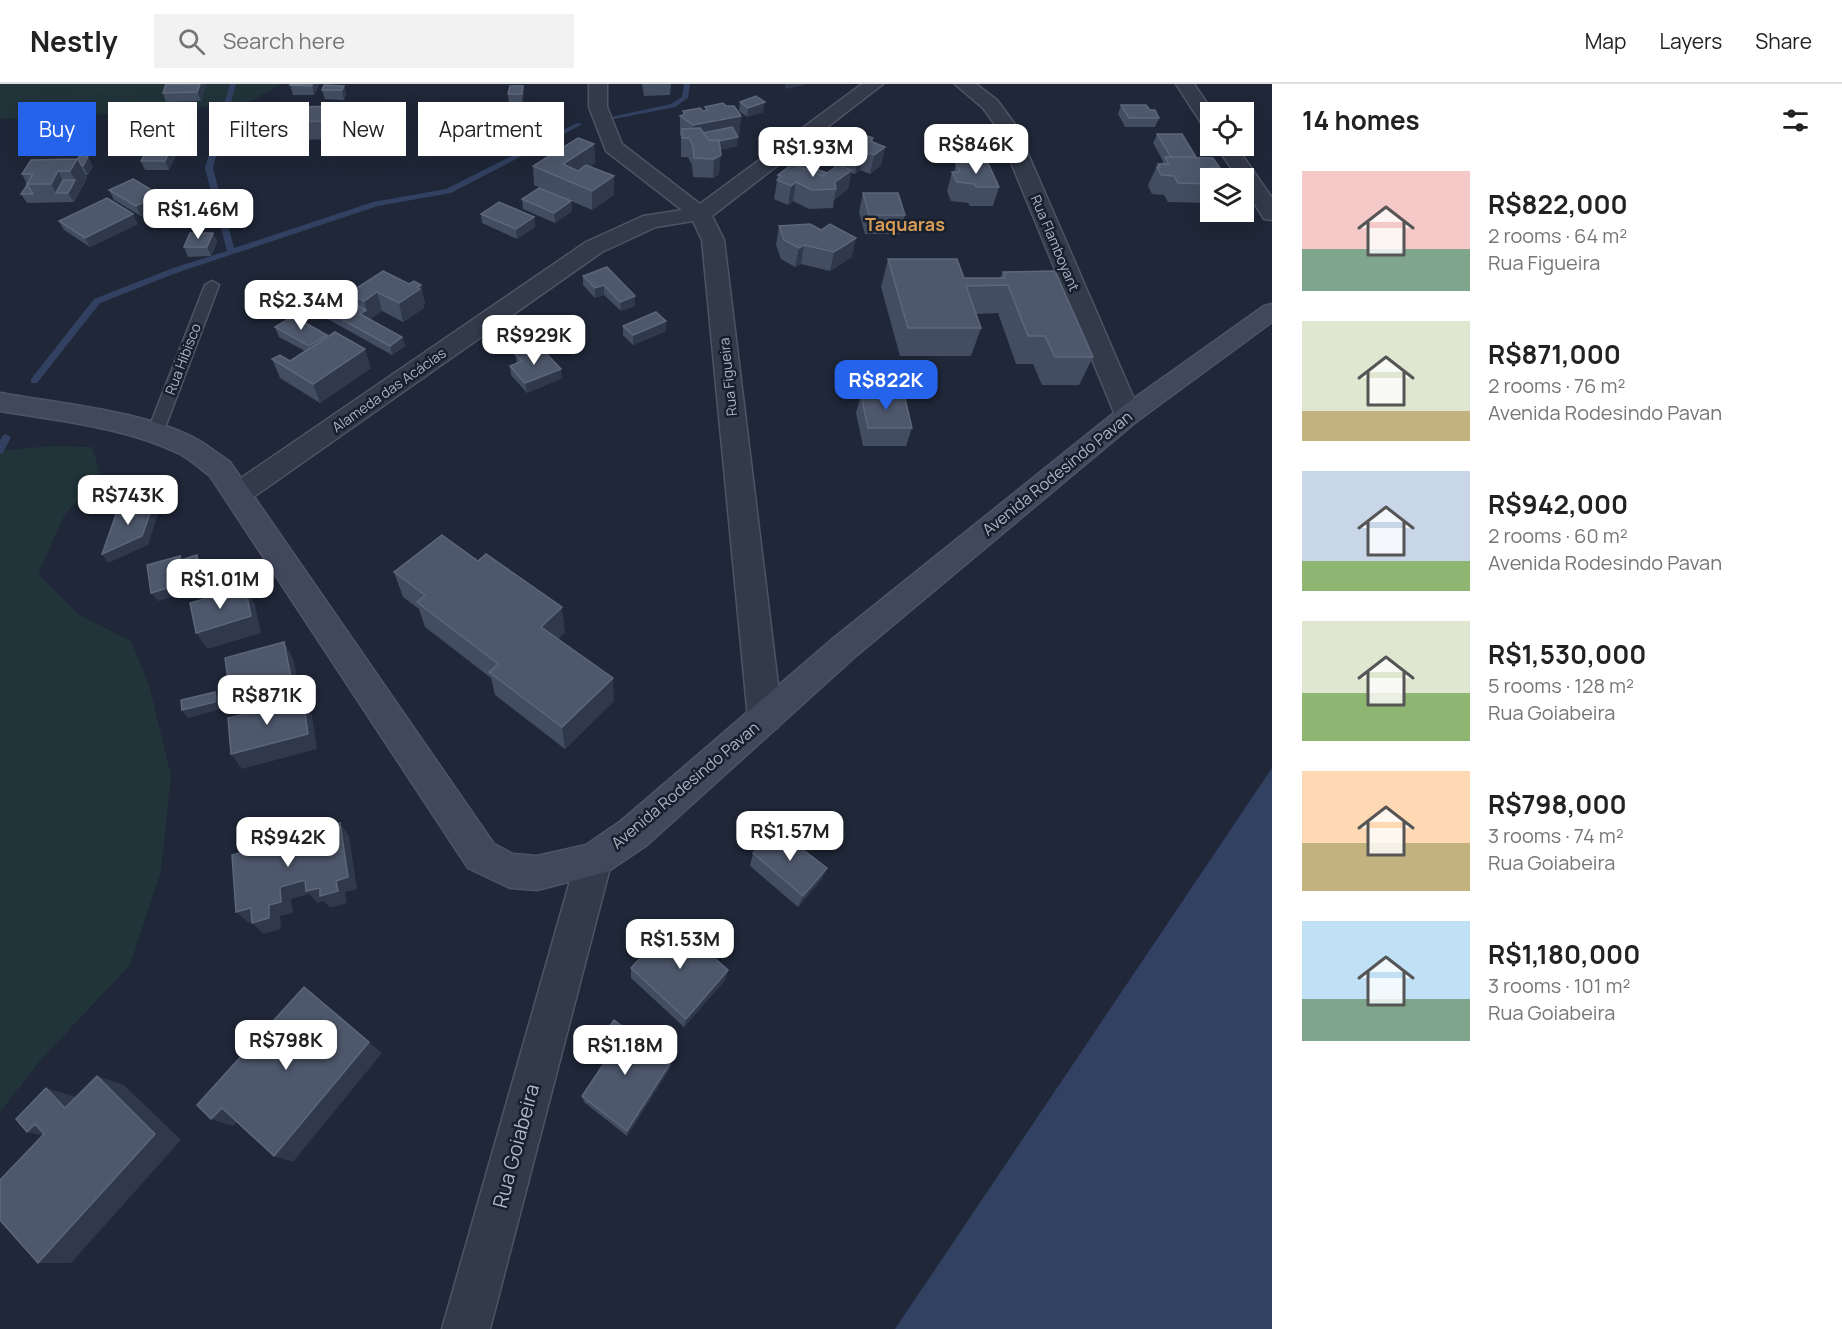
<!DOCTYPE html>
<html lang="en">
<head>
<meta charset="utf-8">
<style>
	:root { --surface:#fff; --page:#f2f2f2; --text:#222; --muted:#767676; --line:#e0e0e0; --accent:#2563eb }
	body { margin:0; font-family:Manrope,sans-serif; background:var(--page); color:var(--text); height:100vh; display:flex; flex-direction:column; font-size:22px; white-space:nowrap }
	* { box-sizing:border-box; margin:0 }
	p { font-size:20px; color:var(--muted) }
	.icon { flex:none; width:33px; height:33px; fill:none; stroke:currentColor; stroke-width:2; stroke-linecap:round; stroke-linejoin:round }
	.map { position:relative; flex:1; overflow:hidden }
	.drawer { display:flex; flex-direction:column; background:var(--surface); width:570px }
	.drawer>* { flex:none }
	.guide { position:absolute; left:18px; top:18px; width:570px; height:54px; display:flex; gap:12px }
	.buttons { position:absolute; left:1200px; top:18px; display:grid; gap:12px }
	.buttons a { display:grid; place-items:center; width:54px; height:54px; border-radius:0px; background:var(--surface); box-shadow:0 6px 24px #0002; font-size:30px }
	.price { position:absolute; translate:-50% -51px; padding:0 14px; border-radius:12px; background:#fff; color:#222; font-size:20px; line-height:39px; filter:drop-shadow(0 2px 3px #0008) }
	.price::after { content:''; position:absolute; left:50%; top:36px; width:18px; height:14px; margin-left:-9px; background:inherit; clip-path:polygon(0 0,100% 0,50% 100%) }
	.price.selected { background:var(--accent); color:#fff }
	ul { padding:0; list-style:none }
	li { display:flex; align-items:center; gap:18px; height:150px; padding:0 30px }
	li span { display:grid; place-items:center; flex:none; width:168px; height:120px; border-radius:0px; color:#555 }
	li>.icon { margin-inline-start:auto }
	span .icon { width:72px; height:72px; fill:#fffc; stroke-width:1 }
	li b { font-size:26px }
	h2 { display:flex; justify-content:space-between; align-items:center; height:72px; padding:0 30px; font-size:26px }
	.chip { padding:0 21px; border-radius:0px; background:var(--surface); box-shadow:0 6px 24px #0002; font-size:21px; line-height:54px }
	.chip.selected { background:var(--accent); color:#fff }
	header { display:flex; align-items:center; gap:36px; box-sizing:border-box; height:84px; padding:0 30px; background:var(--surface); border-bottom:2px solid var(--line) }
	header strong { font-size:28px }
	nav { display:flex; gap:33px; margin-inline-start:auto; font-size:21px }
	.search { width:420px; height:54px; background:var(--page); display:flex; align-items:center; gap:15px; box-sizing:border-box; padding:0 21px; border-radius:0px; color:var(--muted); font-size:22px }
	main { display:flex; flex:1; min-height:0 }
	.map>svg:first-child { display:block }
</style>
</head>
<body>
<header>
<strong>Nestly</strong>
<div class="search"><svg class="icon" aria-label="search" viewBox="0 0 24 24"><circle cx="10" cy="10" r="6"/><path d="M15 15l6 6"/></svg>Search here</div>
<nav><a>Map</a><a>Layers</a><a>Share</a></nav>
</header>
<main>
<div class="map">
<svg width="1272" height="1245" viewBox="0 0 1272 1245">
	<rect width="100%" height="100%" fill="#1f2738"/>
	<path fill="#213439" d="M0 0H282L251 17 169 27 7 35 0 34Z
		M50 362 92 363 101 392 65 430 38 490 78 530 131 557 149 601 171 691 161 787 130 881 39 978 0 1028V367Z"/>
	<path fill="#324161" d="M1272 684V1245H895Z"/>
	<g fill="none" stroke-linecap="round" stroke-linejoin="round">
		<path fill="#324161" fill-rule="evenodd" d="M230 0H236L213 84 234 164 373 118 446 105 577 39 583 40 451 109 378 122 179 188 100 219 37 299H31V295L94 215 173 184 227 167 205 84Z
			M684 0H690L688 14 675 23 614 35 611 33 671 20 682 13Z
			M6 350 11 353 3 369 0 370V356L3 351Z"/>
		<defs>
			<path id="service" d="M212 197 219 201 163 349 161 353H149L147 349 205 201Z"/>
			<path id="minor" d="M589 0H607V23L622 60 700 120 862 0H883L712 132 724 156 782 634 777 644 765 648 753 644 748 634 702 156 693 137 656 143 602 168 248 417 238 420 228 417 224 410 228 403 586 158 643 132 682 126 606 67 589 23Z
				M955 0H976L997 16 1016 42 1141 331 1137 337 1128 340 1119 337 1115 331 996 42 983 24Z
				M1176 0H1194L1213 28H1210V44L1203 42Z
				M1216 62H1236L1272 114V136L1264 135 1244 103V94H1238Z
				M594 759 607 764 612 776 490 1245H442L576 776 581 764Z"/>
			<path id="secondary" d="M1272 220V238L1137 337 857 571 647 761 607 788 537 806 510 804 468 784 210 392C201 385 191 376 180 370 124 343 61 337 0 327V309C61 320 150 327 203 359 212 365 221 372 230 378L494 760 513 770 537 772 586 761 621 737 835 553 1119 325 1264 222Z"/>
		</defs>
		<use href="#service" stroke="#4d5464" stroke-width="3"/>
		<use href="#minor" stroke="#4d5464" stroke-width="3"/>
		<use href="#secondary" stroke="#4d5464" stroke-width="3"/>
		<use href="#service" fill="#333a49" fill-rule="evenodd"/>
		<use href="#minor" fill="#333a49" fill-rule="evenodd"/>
		<use href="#secondary" fill="#41485c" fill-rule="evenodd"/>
	</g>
	<path fill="#434d61" d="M166 0H206V1L201 17 166 18 163 9Z
		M291 0H319L314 11H293L290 1Z
		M642 0H671L670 11 644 12Z
		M344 2 346 11 344 16 325 15 322 6Z
		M510 2 524 11 522 20H509L508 10Z
		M740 18 763 28 747 33 739 27Z
		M1121 21 1150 26 1159 34 1155 43H1125L1118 30Z
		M726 22 741 32 739 51H737V62L720 66 719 90 713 94 693 93 692 81 688 73H681V52L680 51V32L683 31V27H703L705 26V23Z
		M296 23 341 40 337 55 297 56 291 38Z
		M175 27 176 30 193 39 184 59H173L177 69 169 86H145L141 77 150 60H148L144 50 161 40Z
		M1157 50 1196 73 1220 84 1215 93 1210 94V116L1209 119 1168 118 1164 111 1152 110 1148 102 1149 99 1158 80H1162L1163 77 1153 59Z
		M873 54V58L885 63 881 81 870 90 860 86 855 90 851 89 848 105 834 116 833 124 809 125 793 117 788 121 774 115 778 91 799 83 827 89 835 83 827 79 831 60Z
		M594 60 595 79 589 83 614 92V111L592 126 571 117 572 127 555 139 523 125 522 115H566L534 101 533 82Z
		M31 76 93 82 88 91H86L87 94 74 118 27 119 21 110 27 100 22 90Z
		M956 80 999 103 993 122H970L968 119 951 117 947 107 952 88H954Z
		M109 106 160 111 164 121 141 132 114 116Z
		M863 109 905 131 900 150H865L859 128Z
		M481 130 534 133 535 143 517 155 482 139Z
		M59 137 138 140 90 163 64 146Z
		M779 142 852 173 830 187 801 180 795 183 781 175 776 161Z
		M213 149 217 158 211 172 188 173 184 163Z
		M888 175 964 194H1000L1003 188 1093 273 1079 301H1042L1033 280H1016L998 229 976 230 981 244 971 272H900L881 203Z
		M607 183 635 222 621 227 604 211 595 214 583 201V192Z
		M409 200 421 201 425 220 424 221V224L403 238 382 227 370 235 402 253 405 262 392 271 317 229 314 220 338 222 352 218 349 209Z
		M666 237V247L633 261 623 251V242Z
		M275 243 327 252 371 284 320 319 280 294 272 275 290 277 305 267 279 253Z
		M515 270 533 272 562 294 527 309 511 291 510 282 517 279Z
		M861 311 912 344 906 362H863L856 329Z
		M394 488 565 548 558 555 614 617 565 665 495 611 491 594 425 543 419 525 403 513Z
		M753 769 827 784 821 796 798 823 750 782Z
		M631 884 728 886 725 896 684 943 631 894Z
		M596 963 671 978 670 984 627 1052 584 1018 582 1012 606 977 598 970Z"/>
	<path fill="#30394c" d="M200 0H206V1L201 17 197 8Z
		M312 0H319L314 11 312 2Z
		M785 0H804V1L785 5Z
		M344 2 346 11 344 16 342 6Z
		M523 2 524 11 522 20V10Z
		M765 18 763 28 747 33 748 24Z
		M337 22 341 40 337 55 332 37Z
		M189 30 193 39 184 59 180 50Z
		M741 32 739 51 692 60 693 41Z
		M738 53 737 62 710 68 711 58Z
		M173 59 177 69 169 86 165 77Z
		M594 60 595 79 568 97 563 80Z
		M885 63 881 81 870 90 874 71Z
		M864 67 860 86 855 90 859 71Z
		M721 71 719 90 713 94 714 75Z
		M88 72 93 82 88 91 83 82Z
		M77 75 87 94 74 118 68 109 75 96 70 87Z
		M852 86 848 105 834 116 836 105 835 98Z
		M58 87 68 106 56 109 51 100Z
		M614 92V111L592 126V107Z
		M796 98 793 117 788 121 791 102Z
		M160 111 164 121 141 132 136 122Z
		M571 117 572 127 555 139 554 129Z
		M133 130 138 140 90 163 85 154Z
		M534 133 535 143 517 155 516 145Z
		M213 149 217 158 211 172 207 163Z
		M856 154 852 173 830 187 834 168Z
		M804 161 801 180 795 183 799 164Z
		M421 201 425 220 424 221V224L403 238 399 219Z
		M604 201V211L595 214V204Z
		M377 208 382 227 369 236 364 217Z
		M635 212V222L621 227 620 218Z
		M366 226 369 235 360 230Z
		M666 237V247L633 261V251Z
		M327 251 330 261 313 272 309 262Z
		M402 253 405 262 392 271 390 262Z
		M365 265 371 284 320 319 313 300Z
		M561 285 562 294 527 309 525 299Z
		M153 421 158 430 148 461 108 479 102 470Z
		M197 471 202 480 206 503 158 517 151 509Z
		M245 503 255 521 261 549 207 565 196 549Z
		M562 523 565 548 545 567 541 543Z
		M284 558 293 574 301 610 241 627 230 611Z
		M613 594 614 617 565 665 562 643Z
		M215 608 221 616V625L188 634 182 626Z
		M303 615 312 631 317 665 242 685 231 670Z
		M340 739 349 752 357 805 345 808 347 819 330 824 324 817 317 819 309 810 291 815 293 829 280 832 281 845 264 850 252 839 269 821 280 803 305 796 336 797Z
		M294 746 305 759 307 775 296 763Z
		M827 784 821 796 798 823 803 812Z
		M251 824 263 835 249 839 236 828Z
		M728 886 725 896 684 943 686 935Z
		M304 903 382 969 293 1078 274 1072Z
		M671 978 670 984 627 1052V1047Z
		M97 992 124 1001 181 1056 71 1179H38Z
		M46 1004 76 1013 65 1024Z
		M222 1024 243 1031 233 1042 211 1035Z
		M35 1040 59 1055 27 1048Z"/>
	<path fill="#4e586c" stroke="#5d667a" stroke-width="1.5" d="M166 0H200L197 8 163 9Z
		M291 0H312V2L290 1Z
		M324 1 344 2 342 6H322Z
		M510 2H523L522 10H508Z
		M756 12 765 18 748 24 740 18Z
		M723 19 726 22H734L741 32 693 41 680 32 685 30 683 27 700 24 703 27 708 26 705 23Z
		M1121 21H1146L1150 26H1155L1159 34H1129Z
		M337 22 332 37 291 38 296 23Z
		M168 27H175L173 30H189L180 50H144L149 40H161Z
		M732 43 738 53 719 57 709 56 703 49Z
		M700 44 709 56H719L721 71 714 75 694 74 693 62 689 54H682V45Z
		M851 46 873 54 870 57 885 63 874 71 864 67 859 71 831 60Z
		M1157 50H1182L1196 73H1171Z
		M578 54 594 60 563 80 578 87 586 81 614 92 592 107 533 82Z
		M173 59 165 77H141L150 60Z
		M79 72H88L83 82 81 81 78 75Z
		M1165 73 1213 74 1220 84H1210L1216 94H1210V100L1178 99 1174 92 1161 91 1157 83H1160L1158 80H1169Z
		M77 75 70 87H58L51 100H27L33 90H22L31 76Z
		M988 79 999 103H976L974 100 957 98 952 88H960L956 80Z
		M792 80 823 92 838 81 852 86 835 98 836 105 812 106 796 98 791 102 777 96 781 92 778 91Z
		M803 80 827 89 823 92 799 83Z
		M133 95 160 111 136 122 109 106Z
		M63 96H75L68 109H56Z
		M27 100 33 110H21L28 100Z
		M539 104 571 117 554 129 522 115Z
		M863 109H898L905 131H869Z
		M107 114 133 130 85 154 59 137Z
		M499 118 534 133 516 145 481 130Z
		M810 140 821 146 830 140 856 154 834 168 804 161 799 164 784 156 779 142Z
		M190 149H213L207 163H184Z
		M888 175H957L964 194H1005L1003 188 1055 187 1093 273H1055L1045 252H1028L1008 201 966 202 981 244H908Z
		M607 183 635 212 620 218 604 201 595 204 583 192Z
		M383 187 409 200 414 197 421 201 417 203 420 205 399 219 377 208 364 217 349 209Z
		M323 214 338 222 348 216 366 226 360 230 402 253 390 262 314 220Z
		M656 228 666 237 633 251 623 242Z
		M293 232 327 251 309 262 275 243Z
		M335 248 365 265 313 300 272 275 280 271 290 277Z
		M527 265 533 272 545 268 561 285 525 299 510 282 522 277 515 270Z
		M904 310 912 344H868L861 311Z
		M153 421 142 452 102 470 119 422Z
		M442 451 478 477 486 470 562 523 541 543 613 594 562 643 489 588 498 580 417 518 425 511 394 488Z
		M197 471 201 494 151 509 147 481 180 472 181 476Z
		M245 503 251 532 196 549 190 519Z
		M284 558 291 594 230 611 225 574Z
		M215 608V618L182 626 181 616Z
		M303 615 308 650 231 670 228 634Z
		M340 739 348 793 336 797 338 807 320 812V804L306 807 305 796 280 803 281 818 269 821V834L252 839 251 824 236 828 232 771 263 763 262 755 294 746 296 763 308 760 306 748Z
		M776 745 827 784 803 812 753 769Z
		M674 838 728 886 686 935 631 884Z
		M304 903 369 958 274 1072 222 1024 211 1035 197 1021Z
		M614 936 671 978 627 1047 582 1012 609 972 596 963Z
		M97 992 155 1050 38 1179 0 1136V1096L44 1050 35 1040 27 1048 16 1035 46 1004 65 1024Z"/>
	<g text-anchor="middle" stroke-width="5" stroke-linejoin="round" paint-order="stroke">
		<g font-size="14" fill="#adb4c6" stroke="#181f2d">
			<text transform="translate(1055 159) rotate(67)" y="5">Rua Flamboyant</text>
			<text transform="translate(183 275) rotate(-69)" y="5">Rua Hibisco</text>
			<text transform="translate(728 293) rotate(-96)" y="5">Rua Figueira</text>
			<text transform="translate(389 306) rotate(-35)" y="5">Alameda das Acácias</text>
		</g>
		<g font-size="16" fill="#adb4c6" stroke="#181f2d">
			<text transform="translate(1057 389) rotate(-39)" y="6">Avenida Rodesindo Pavan</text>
			<text transform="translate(685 701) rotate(-40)" y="6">Avenida Rodesindo Pavan</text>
		</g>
		<g font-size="18" font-weight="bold" fill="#d79c56" stroke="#181f2d">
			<text x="905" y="147">Taquaras</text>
		</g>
		<g font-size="20" fill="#adb4c6" stroke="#181f2d">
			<text transform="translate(516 1062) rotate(-75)" y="7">Rua Goiabeira</text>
		</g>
	</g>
</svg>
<div class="buttons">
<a><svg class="icon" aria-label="locate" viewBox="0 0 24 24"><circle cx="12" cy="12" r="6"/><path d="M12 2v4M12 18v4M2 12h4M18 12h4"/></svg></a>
<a><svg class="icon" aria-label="layers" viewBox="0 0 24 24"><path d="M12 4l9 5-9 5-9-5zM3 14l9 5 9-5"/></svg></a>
</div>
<b class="price" style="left:976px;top:91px">R$846K</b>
<b class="price" style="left:813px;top:94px">R$1.93M</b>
<b class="price" style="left:198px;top:156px">R$1.46M</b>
<b class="price" style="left:301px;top:247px">R$2.34M</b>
<b class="price" style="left:534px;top:282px">R$929K</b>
<b class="price selected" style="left:886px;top:327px">R$822K</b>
<b class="price" style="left:128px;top:442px">R$743K</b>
<b class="price" style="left:220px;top:526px">R$1.01M</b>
<b class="price" style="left:267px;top:642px">R$871K</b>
<b class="price" style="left:790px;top:778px">R$1.57M</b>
<b class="price" style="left:288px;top:784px">R$942K</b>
<b class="price" style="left:680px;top:886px">R$1.53M</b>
<b class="price" style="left:286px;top:987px">R$798K</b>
<b class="price" style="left:625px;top:992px">R$1.18M</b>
<div class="guide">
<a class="chip selected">Buy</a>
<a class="chip">Rent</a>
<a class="chip">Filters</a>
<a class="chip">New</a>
<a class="chip">Apartment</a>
</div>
</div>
<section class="drawer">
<h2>14 homes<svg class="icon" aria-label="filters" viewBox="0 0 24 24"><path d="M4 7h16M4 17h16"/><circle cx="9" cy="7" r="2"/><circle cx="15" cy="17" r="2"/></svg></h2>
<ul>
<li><span style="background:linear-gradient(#f6c9c9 65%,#7fa58c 0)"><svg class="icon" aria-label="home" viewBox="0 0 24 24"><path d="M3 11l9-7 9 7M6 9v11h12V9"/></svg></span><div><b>R$822,000</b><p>2 rooms · 64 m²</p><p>Rua Figueira</p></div></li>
<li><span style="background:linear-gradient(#dfe7d0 75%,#c2b280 0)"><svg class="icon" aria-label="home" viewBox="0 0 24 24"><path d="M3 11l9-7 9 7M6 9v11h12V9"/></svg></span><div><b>R$871,000</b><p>2 rooms · 76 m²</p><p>Avenida Rodesindo Pavan</p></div></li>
<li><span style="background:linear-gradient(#c9d6e8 75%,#8fb573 0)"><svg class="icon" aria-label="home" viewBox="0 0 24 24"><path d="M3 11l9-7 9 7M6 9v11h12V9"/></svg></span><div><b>R$942,000</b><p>2 rooms · 60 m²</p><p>Avenida Rodesindo Pavan</p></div></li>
<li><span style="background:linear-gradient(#dfe7d0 60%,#8fb573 0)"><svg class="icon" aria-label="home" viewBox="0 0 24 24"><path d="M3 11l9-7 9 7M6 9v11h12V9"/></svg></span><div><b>R$1,530,000</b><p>5 rooms · 128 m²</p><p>Rua Goiabeira</p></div></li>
<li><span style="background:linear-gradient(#ffd9b3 60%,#c2b280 0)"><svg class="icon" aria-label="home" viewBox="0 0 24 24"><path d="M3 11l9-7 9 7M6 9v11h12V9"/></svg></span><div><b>R$798,000</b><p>3 rooms · 74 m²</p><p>Rua Goiabeira</p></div></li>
<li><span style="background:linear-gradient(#bfe0f5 65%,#7fa58c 0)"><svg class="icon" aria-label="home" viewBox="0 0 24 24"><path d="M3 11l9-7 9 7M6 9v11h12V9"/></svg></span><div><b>R$1,180,000</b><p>3 rooms · 101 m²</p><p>Rua Goiabeira</p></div></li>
</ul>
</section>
</main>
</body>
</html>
